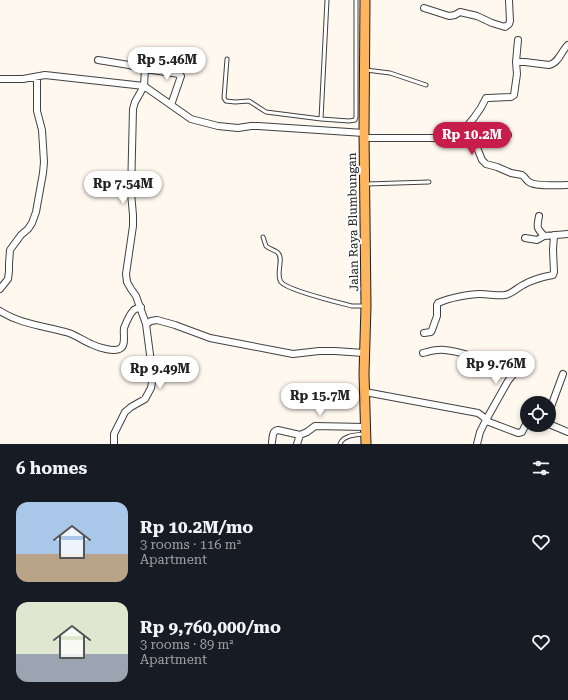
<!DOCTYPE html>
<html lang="en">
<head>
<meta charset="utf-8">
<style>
	:root { --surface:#171b24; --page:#20242c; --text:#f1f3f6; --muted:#9ea1a6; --accent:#c61d4b }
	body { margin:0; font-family:"Roboto Serif",serif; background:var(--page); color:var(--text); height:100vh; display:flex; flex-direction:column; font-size:15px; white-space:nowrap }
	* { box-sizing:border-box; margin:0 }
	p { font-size:13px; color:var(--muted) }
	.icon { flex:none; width:22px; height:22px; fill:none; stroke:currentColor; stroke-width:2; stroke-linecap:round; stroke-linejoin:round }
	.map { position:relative; height:444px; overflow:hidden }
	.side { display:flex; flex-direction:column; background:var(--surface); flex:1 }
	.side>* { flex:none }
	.controls { position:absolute; left:520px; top:396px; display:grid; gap:8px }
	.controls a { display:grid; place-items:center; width:36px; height:36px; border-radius:50%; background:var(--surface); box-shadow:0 2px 6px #0003; font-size:20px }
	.price { position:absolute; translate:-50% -34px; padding:0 9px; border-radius:14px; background:#fff; color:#222; font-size:13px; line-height:26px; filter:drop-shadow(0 1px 2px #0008) }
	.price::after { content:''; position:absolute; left:50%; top:24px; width:12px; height:9px; margin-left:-6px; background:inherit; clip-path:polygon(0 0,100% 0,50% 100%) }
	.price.active { background:var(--accent); color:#fff }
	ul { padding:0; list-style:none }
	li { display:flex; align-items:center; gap:12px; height:100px; padding:0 16px }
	li span { display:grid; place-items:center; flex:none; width:112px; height:80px; border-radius:12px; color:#555 }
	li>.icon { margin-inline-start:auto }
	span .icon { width:48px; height:48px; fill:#fffc; stroke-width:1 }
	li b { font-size:17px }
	h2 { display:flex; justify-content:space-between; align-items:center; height:48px; padding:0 16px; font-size:17px }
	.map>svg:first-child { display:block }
</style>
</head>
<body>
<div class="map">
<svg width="568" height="444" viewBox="0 0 568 444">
	<rect width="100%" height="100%" fill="#fff8ee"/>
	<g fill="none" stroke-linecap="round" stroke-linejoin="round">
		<defs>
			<path id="service" d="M227 59 224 98 226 101 235 102 249 101 266 112 321 119 349 121 355 120 356 117V0
				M366 70 390 73 426 85
				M321 119 327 0
				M367 184 429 182
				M263 237 266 246C270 249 274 250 277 252 285 258 275 274 281 282 287 290 340 303 352 306 356 306 360 306 364 306
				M340 444C343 435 356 435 364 434"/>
			<path id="minor" d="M424 8 449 16 455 15 460 12 477 16 492 23 505 27 509 24 510 21 509 0
				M98 60 129 65 145 69 144 86 135 102 133 109 131 193 133 215V226L126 274 127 282 131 289 136 296 146 324 152 370V382L151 388 145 399 131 407 125 412 114 434V444
				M516 62H525L549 65C559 63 561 51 568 45
				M145 69 179 74 181 76 171 105
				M0 79H23L45 75 144 86 191 119 218 126 238 128 251 126H258L364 133
				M364 138H456L476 145 482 160 486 164 497 167 511 173 522 175C525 177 526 180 529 182 536 187 559 185 568 185
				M456 138C468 125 479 114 486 98H488L511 97 514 95 517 74 516 62 518 40
				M474 144 484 136 488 134 508 135
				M539 216C537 228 536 227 544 236
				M525 238 537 240 544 236 568 234
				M0 289 8 279 9 271V264L10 250 21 235 28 229 32 223 36 212 43 173 44 162 42 130 37 111V77
				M0 311C22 325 46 326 69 333 77 336 84 341 91 344 97 347 115 353 121 348 126 344 123 334 124 328 126 323 129 315 133 311 134 309 138 308 141 307
				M146 324 151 321 157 320 175 325 210 338 293 354 319 351H335L364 353
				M424 333 431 332 432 330 437 316V305L438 303C449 298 469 294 480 294 489 294 497 296 505 295 512 294 517 288 523 285 533 279 542 277 553 275L554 272 553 250 554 235
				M423 353C430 351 438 349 445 350 456 351 487 359 494 366L513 375
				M365 392 478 413C483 416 485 419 489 422L518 433 522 432 527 422
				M549 412 563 374
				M549 424 568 432
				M272 442C273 436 272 431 278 430L300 435
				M297 444 300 435 307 432 315 426 365 427
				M477 444 480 432 486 420 508 381 523 362"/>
			<path id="primary" d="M365 0 364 133 366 306 364 374 366 444"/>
		</defs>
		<use href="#service" stroke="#414141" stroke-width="5"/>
		<use href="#minor" stroke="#414141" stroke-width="8"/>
		<use href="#primary" stroke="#1f1f1f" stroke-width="11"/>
		<use href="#service" stroke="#fff" stroke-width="3"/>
		<use href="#minor" stroke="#fff" stroke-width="6"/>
		<use href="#primary" stroke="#ffb45e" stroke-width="9"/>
	</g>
	<g text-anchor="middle" stroke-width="4" stroke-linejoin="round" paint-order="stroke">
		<g font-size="12" fill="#0e0e0e" stroke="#fff">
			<text transform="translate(353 222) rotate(-91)" y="4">Jalan Raya Blumbungan</text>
		</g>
	</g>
</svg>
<div class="controls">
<a><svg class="icon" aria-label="locate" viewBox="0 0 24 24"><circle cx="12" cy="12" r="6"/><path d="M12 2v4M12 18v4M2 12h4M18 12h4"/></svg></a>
</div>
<b class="price" style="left:167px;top:81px">Rp 5.46M</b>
<b class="price active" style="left:472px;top:156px">Rp 10.2M</b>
<b class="price" style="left:123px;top:205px">Rp 7.54M</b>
<b class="price" style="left:496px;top:385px">Rp 9.76M</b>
<b class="price" style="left:160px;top:390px">Rp 9.49M</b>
<b class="price" style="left:320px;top:417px">Rp 15.7M</b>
</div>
<section class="side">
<h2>6 homes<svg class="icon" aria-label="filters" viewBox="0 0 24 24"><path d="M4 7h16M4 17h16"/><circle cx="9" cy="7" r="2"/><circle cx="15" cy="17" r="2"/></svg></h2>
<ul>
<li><span style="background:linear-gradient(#a9c7e8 65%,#b9a48a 0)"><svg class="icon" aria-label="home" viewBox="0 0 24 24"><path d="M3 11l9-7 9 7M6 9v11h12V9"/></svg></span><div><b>Rp 10.2M/mo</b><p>3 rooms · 116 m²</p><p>Apartment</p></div><svg class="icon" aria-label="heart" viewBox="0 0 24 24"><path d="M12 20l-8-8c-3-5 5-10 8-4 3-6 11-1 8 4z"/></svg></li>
<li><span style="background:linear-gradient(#dfe7d0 65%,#9aa5b1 0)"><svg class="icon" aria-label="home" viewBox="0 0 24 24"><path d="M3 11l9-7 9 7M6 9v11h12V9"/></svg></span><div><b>Rp 9,760,000/mo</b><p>3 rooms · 89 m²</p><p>Apartment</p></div><svg class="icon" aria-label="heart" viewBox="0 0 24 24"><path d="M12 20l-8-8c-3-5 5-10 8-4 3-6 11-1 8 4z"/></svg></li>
</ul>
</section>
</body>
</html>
